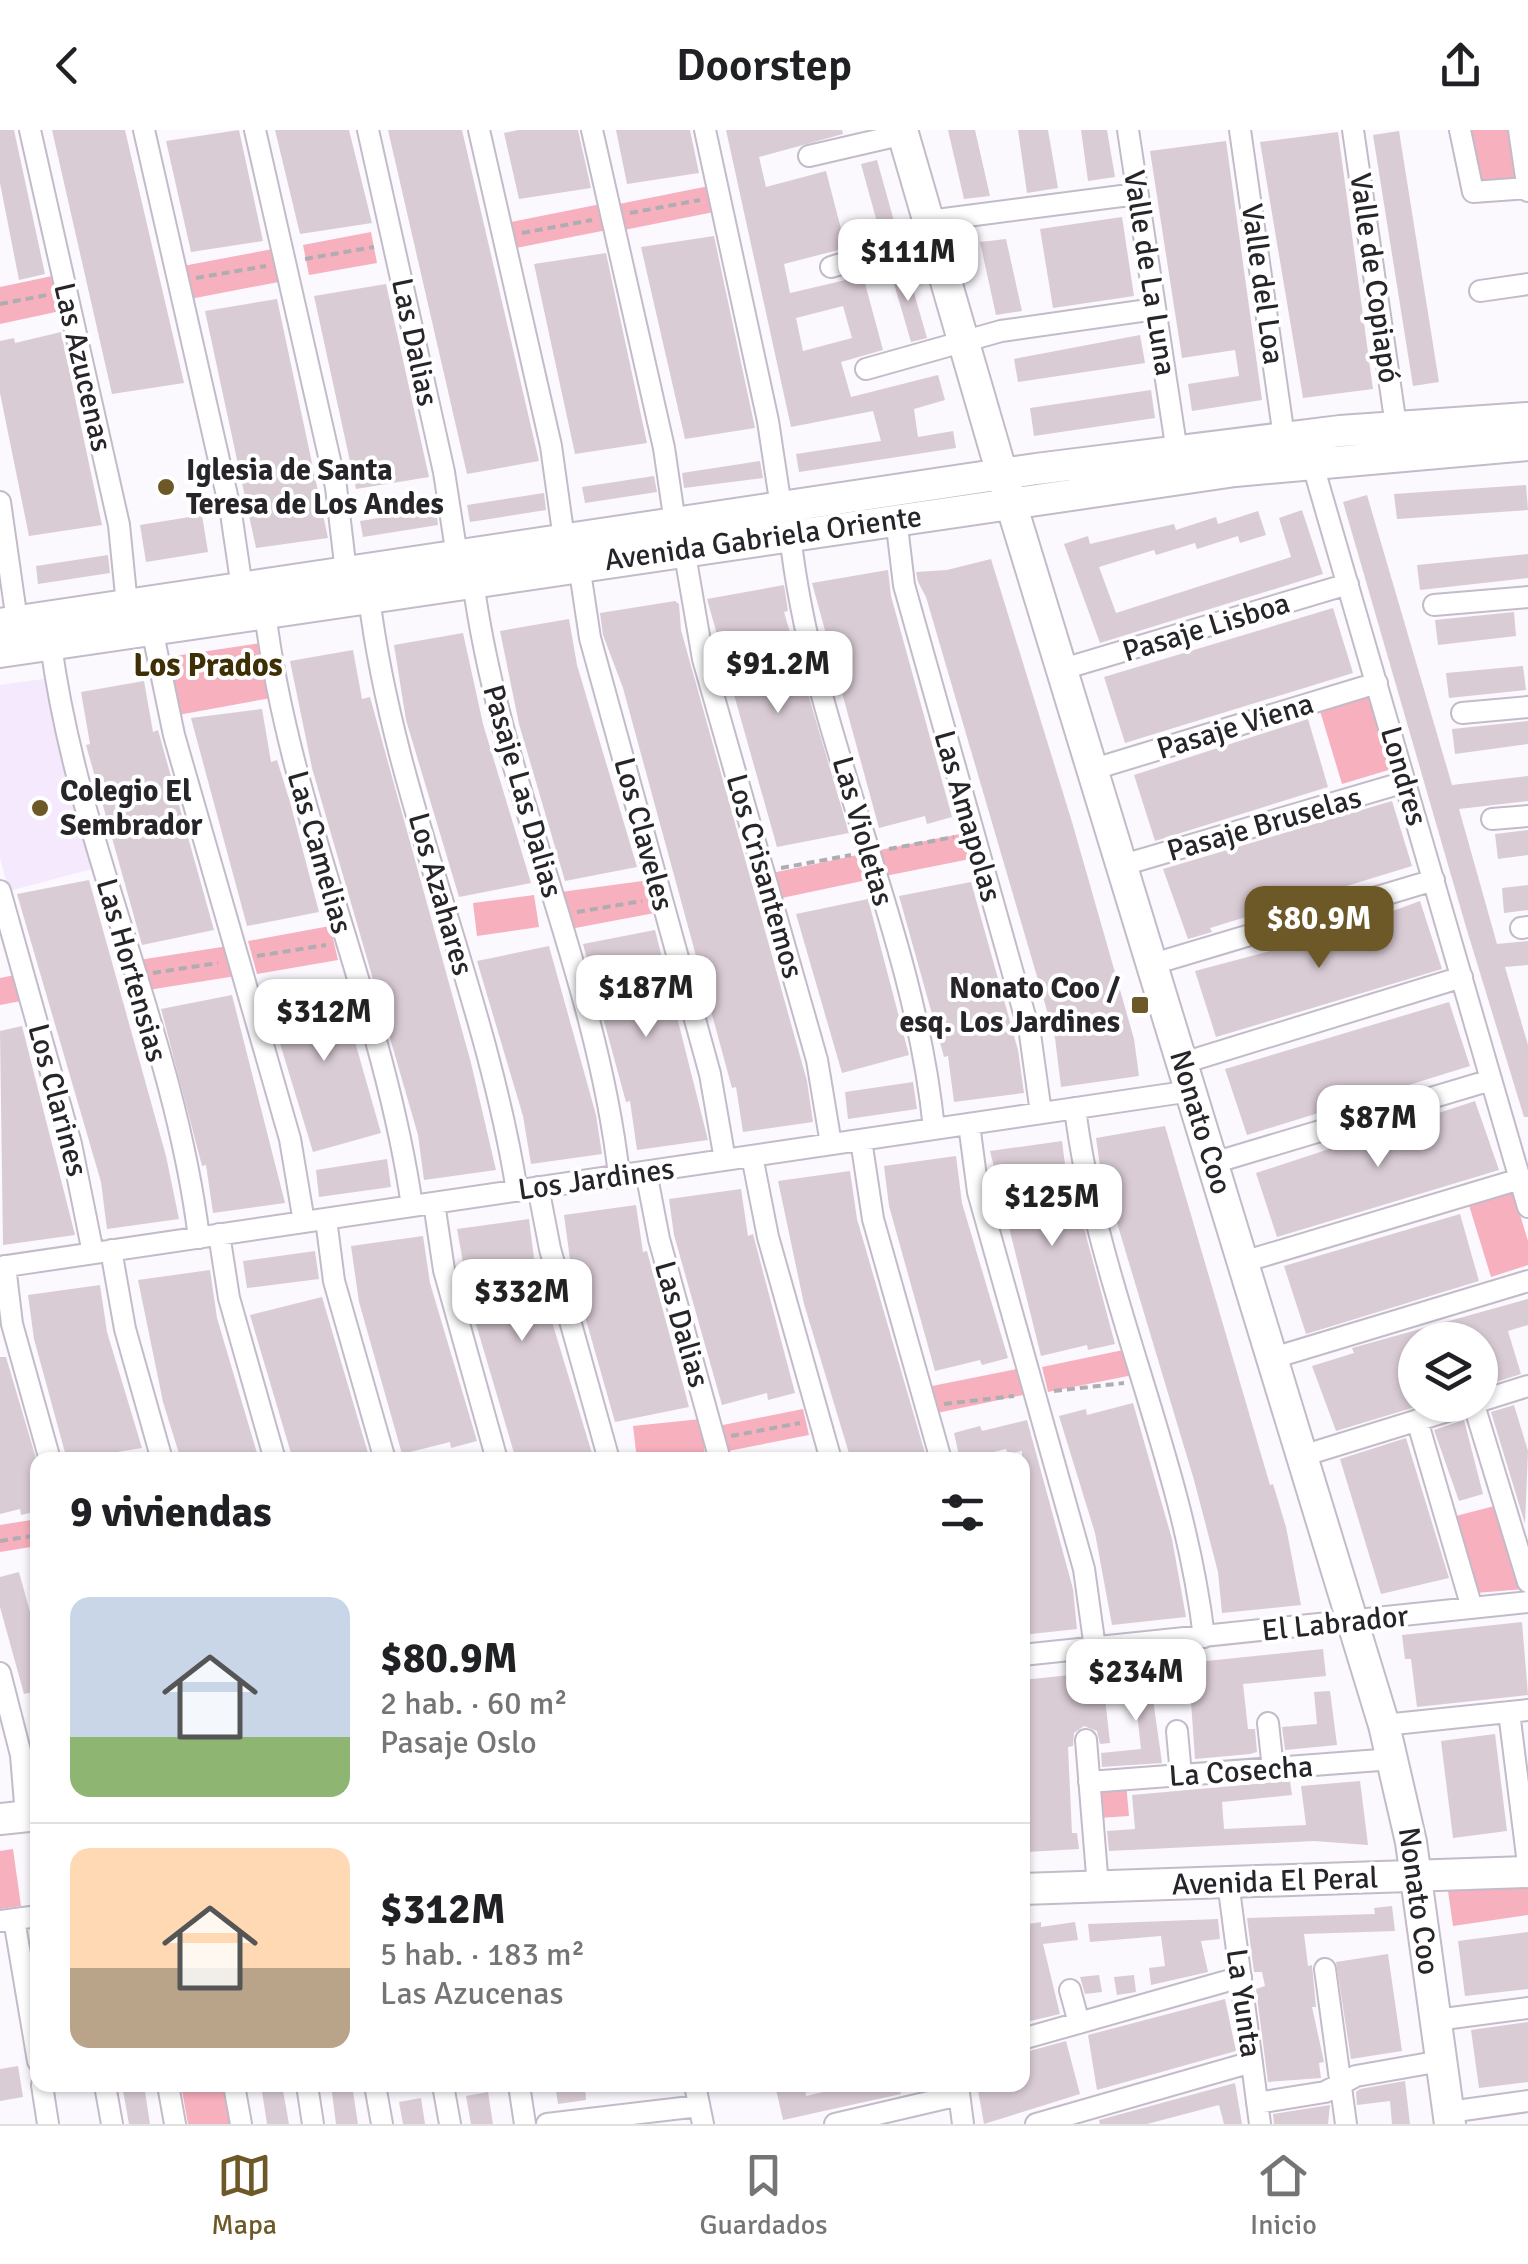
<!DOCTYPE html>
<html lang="es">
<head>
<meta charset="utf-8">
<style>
	:root { --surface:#fff; --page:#f2f2f2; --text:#202124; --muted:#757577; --line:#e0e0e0; --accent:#6d5928 }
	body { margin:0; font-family:Signika,sans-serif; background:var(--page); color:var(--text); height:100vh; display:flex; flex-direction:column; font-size:38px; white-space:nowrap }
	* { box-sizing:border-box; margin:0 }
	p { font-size:32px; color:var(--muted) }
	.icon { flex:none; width:55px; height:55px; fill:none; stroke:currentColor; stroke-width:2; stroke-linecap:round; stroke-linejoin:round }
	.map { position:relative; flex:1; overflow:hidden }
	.panel { position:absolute; left:30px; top:1322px; width:1000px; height:640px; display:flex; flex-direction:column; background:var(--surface); border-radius:20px; box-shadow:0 2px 8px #0004 }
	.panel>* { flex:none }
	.controls { position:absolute; left:1398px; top:1192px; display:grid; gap:20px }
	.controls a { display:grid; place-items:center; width:100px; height:100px; border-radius:50%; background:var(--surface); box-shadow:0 2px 8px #0004; font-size:50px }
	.price { position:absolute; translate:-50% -85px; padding:0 22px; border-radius:20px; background:#fff; color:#222; font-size:32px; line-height:65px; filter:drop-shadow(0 2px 5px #0008) }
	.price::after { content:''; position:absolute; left:50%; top:60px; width:30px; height:22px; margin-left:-15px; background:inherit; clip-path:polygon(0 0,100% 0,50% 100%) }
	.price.selected { background:var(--accent); color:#fff }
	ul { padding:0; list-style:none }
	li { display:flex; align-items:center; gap:30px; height:250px; padding:0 40px }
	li+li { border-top:2px solid var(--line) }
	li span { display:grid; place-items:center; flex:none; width:280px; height:200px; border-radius:20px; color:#555 }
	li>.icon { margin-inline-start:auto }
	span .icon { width:120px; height:120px; fill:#fffc; stroke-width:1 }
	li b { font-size:42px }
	h2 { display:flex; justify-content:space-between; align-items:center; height:120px; padding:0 40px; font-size:42px }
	header { display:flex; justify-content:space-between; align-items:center; height:130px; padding:0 40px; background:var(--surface); font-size:45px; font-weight:600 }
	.menu { display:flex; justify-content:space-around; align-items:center; height:140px; border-top:2px solid var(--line); background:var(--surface); font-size:28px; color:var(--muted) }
	.menu a { display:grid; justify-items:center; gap:5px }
	.menu .selected { color:var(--accent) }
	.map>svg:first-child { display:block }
</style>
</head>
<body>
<header><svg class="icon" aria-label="back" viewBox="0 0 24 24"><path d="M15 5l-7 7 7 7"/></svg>Doorstep<svg class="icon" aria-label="share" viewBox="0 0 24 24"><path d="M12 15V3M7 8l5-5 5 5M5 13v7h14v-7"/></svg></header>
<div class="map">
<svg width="1528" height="1994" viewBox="0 0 1528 1994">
	<rect width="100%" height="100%" fill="#fbf8fe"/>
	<path fill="#f5e9fd" d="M50 548 99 737 9 761 0 728V555Z"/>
	<path fill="#f7b0be" d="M1469 0H1514L1522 54 1478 61Z
		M709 56 714 82 624 100 619 74Z
		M601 74 607 100 516 118 511 92Z
		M371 102 377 133 309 145 303 115Z
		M278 118 284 151 190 169 183 136Z
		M57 145 65 180 0 194V157Z
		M261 513 271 568 178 585 168 527Z
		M1373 565 1395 638 1342 654 1320 581Z
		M965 703 970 729 880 747 875 721Z
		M862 724 867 750 777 769 772 743Z
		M650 750 660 782 570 799 561 762Z
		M534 765 539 797 477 806 473 773Z
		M330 796 338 830 257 844 248 811Z
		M228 816 236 846 148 860 139 830Z
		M15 845 21 871 0 875V848Z
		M1512 1058 1528 1111V1135L1491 1147 1468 1072Z
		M1128 1219 1133 1245 1048 1262 1042 1237Z
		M1017 1239 1023 1265 937 1283 932 1256Z
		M803 1279 809 1305 723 1322 718 1296Z
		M701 1289 705 1325 637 1330 633 1296Z
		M1502 1374 1524 1459 1476 1463 1456 1386Z
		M37 1389V1416L0 1422V1395Z
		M1126 1653 1129 1686 1099 1688 1097 1655Z
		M13 1719 21 1776 0 1779V1721Z
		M1528 1752V1785L1453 1796 1447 1754Z
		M181 1955H227L235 1994H188Z"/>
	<path fill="#daccd5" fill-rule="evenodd" d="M0 0H14L45 144 19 150 0 53Z
		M52 0H125L184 253 112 264Z
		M239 0 263 111 191 122 166 11Z
		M275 0H349L372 93 300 104Z
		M388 0H462L539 331 467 344Z
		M518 0H578L591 58 519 69 504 3Z
		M616 0H690L699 43 627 54Z
		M726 0H842L843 4 759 27 766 57 826 41 846 118 784 134 790 163 863 146 883 220 841 232 851 267 938 245 945 270 914 279 918 307 953 301 956 318 799 342 796 324 881 311 873 281 791 297ZM843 176 852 208 803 221 796 188Z
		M948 0H975L990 66 964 69Z
		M1018 0H1048L1058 58 1027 63Z
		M1081 0H1107L1115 47 1088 51Z
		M1399 1 1439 252 1413 256 1373 5Z
		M1338 2 1373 259 1303 268 1260 12Z
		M1226 11 1262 270 1192 281 1188 254 1239 246 1235 220 1182 228 1150 21Z
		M877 30 897 102 881 107 861 34Z
		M1122 87 1134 166 1053 178 1040 99Z
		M714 106 755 298 685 309 641 117Z
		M1006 109 1022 181 996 185 980 112Z
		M606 123 647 313 575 324 534 134Z
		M906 135 927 208 911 212 890 140Z
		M386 154 429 347 356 359 314 166Z
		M277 169 328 408 256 418 205 181Z
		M61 202 102 395 29 406 0 263V211L14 208 15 213Z
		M1140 205 1145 233 1018 252 1014 229Z
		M1151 260 1155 288 1034 306 1030 278Z
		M760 331 763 348 684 358 682 343Z
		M654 346 657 362 585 373 582 357Z
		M1526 355 1528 380 1397 389 1394 364Z
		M544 363 546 380 470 392 467 375Z
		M1367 365 1452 655 1528 646V671L1459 679 1497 814 1528 811V835L1505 837 1528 915V987H1524L1466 797 1343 372Z
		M436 379 438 395 363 407 360 391Z
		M1302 380 1323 444 1100 513 1064 414 1088 406 1090 414 1174 394 1176 400 1216 387 1218 394 1258 381 1266 405 1240 413 1238 406 1197 419 1195 413 1156 425 1154 420 1099 437 1116 483 1291 427 1279 388Z
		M202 385 208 422 146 432 140 395Z
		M1528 424V448L1420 460 1417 435Z
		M108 425 110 443 38 454 36 436Z
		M991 429 1072 692 1134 909 1139 946 1061 957 1055 908 926 467 918 452 916 442 947 440Z
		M888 440 891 466 952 687 927 694 925 686 879 698 812 453Z
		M784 455 788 481 784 482 849 703 777 717 707 469Z
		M675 471 679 474 681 500 807 951 813 992 743 1002 736 957 732 958 623 558 603 505 600 483Z
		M1333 478 1353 543 1125 613 1104 547Z
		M1514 482 1516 506 1438 515 1435 490Z
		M569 489 577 535 637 737 565 751 519 594 500 501Z
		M463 503 483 594 531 753 459 767 406 590 394 515Z
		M353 520 362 569 370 567 471 933 496 1040 424 1050 418 1005 312 638 290 531Z
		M1523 536 1526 560 1449 568 1446 543Z
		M144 551 153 602 158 600 214 800 142 815 86 615 90 614 81 562Z
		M262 579 271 632 277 630 290 672 319 782 247 796 191 588Z
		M1308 589 1328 657 1155 711 1134 645Z
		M1528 591V614L1455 624 1452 599Z
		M1392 671 1412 736 1210 798 1212 802 1188 809 1163 739Z
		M1528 700V725L1498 729 1495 704Z
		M89 750 166 1026 179 1089 107 1099 101 1052 17 764Z
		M971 752 1018 920 1024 963 954 972 948 926 944 927 899 766Z
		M1528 755V780L1504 783 1502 758Z
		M868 769 909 925 842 943 796 784Z
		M1420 771 1442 839 1216 907 1195 841 1319 808Z
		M655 800 708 1010 637 1020 630 971 626 972 583 814Z
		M549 816 596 985 602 1024 531 1034 523 986 477 831Z
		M337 849 381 1003 313 1022 265 864Z
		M232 865 285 1073 213 1083 206 1035 202 1036 161 879Z
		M1449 872 1470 936 1247 1005 1225 939Z
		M22 896 75 1105 3 1115 0 901Z
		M913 952 917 979 848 989 845 962Z
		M1475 971 1499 1040 1277 1107 1256 1043Z
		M1165 996 1270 1355 1273 1354 1286 1397 1301 1475 1222 1483 1218 1442 1194 1350 1100 1036 1096 1008Z
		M1062 1011 1068 1058 1073 1057 1115 1214 1088 1220 1087 1215 1041 1226 990 1021Z
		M956 1026 962 1073 1008 1228 982 1235 980 1230 935 1241 889 1076 884 1036Z
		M387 1029 391 1057 319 1067 316 1040Z
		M850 1041 857 1089 927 1330H851L804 1174 778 1051Z
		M741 1059 748 1106 753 1104 795 1263 768 1270 767 1263 722 1275 674 1105 669 1069Z
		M636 1075 643 1122 647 1121 689 1277 615 1292 571 1137 564 1085Z
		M1460 1084 1479 1151 1306 1204 1284 1136Z
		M529 1089 535 1136 594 1330H516L471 1177 457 1099Z
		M423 1106 430 1153 477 1311 451 1318 450 1312 402 1324 359 1172 351 1116Z
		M315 1121 319 1149 247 1158 243 1131Z
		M210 1140 217 1188 259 1330H181L163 1272 138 1150Z
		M100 1155 107 1202 142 1318 67 1330 34 1209 28 1165Z
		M322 1167 368 1323 342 1330H293L250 1185Z
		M1528 1169V1195L1508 1201 1521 1244 1480 1257V1210H1415V1277L1336 1301 1312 1236 1354 1223 1352 1218Z
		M0 1227H6L38 1335V1381L21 1385 20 1379 0 1384Z
		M1133 1273 1172 1409 1186 1487 1112 1495 1095 1403 1059 1286 1086 1279 1087 1285Z
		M1514 1275 1528 1321 1525 1394 1491 1282Z
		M1027 1290 1073 1459 1077 1499 1022 1505V1321L1008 1324 1006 1319 960 1330 954 1303 980 1296 982 1301Z
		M1464 1290 1483 1364 1459 1371 1434 1300Z
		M1406 1308 1449 1448 1381 1464 1340 1329Z
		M19 1442 38 1511V1561L24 1564 0 1477V1447Z
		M1522 1492 1528 1565 1417 1577 1411 1529H1405L1402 1505Z
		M1323 1519 1326 1546 1243 1554 1248 1599H1255L1257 1622 1250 1624 1195 1629 1190 1558 1175 1560 1152 1562 1162 1633 1102 1637 1101 1623 1141 1619 1135 1565 1105 1568 1110 1613 1100 1614 1097 1601 1084 1596 1074 1603 1073 1616 1068 1617 1072 1703H1077L1079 1719 1027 1722 1022 1550Z
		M1330 1561 1337 1615 1285 1620 1282 1597 1317 1594 1314 1562Z
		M1495 1604 1507 1701 1453 1708 1441 1611Z
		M1290 1651 1292 1665 1222 1672 1224 1699 1306 1695 1301 1656 1360 1651 1368 1715 1314 1711 1109 1721 1107 1701 1135 1699 1132 1665Z
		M1392 1776 1395 1801 1304 1804 1308 1836 1312 1835 1316 1877H1312L1324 1932 1319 1933 1321 1948 1268 1952 1256 1859 1265 1856 1262 1842H1254L1247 1788 1375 1784 1374 1778Z
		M1218 1789 1220 1809 1201 1811 1208 1842 1151 1855 1149 1838 1165 1836 1161 1806 1090 1812 1088 1794Z
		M1041 1792V1797L1075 1792 1078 1810 1043 1814 1060 1884 1022 1893V1795Z
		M1528 1802V1859L1465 1866 1458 1811Z
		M1388 1824 1402 1921 1351 1929 1336 1832Z
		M1099 1845 1102 1862 1085 1864 1080 1847Z
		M1134 1845 1136 1862 1117 1865 1114 1847Z
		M1225 1869 1236 1921 1097 1960 1088 1905Z
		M1528 1892V1952L1479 1958 1471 1900Z
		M1066 1911 1080 1964 984 1994 977 1955H1022V1923Z
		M18 1936 23 1967 0 1971V1939Z
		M1405 1951 1410 1994H1392L1390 1971 1357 1975 1356 1962 1360 1959Z
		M1235 1953 1242 1994H1224L1219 1975 1147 1994H1100L1099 1990Z
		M122 1955H144L150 1994H129Z
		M261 1955H282L289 1994H267Z
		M331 1955H352L358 1994H336Z
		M555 1955H585L586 1970 558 1974Z
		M775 1955H805L806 1966 854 1955H899L901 1964 783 1990Z
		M488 1962 493 1994H471L466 1966Z
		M421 1968 425 1994H403L399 1972Z
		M1330 1975 1328 1994H1274L1273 1984Z"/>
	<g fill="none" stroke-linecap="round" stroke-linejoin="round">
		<defs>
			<path id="street" d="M30 0 119 395 127 475
				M144 0 231 383 242 458
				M255 0 336 357 346 442
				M368 0 444 342 457 426
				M479 0 551 316 564 409
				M592 0 664 318 675 393
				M705 0 768 291 781 377
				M1128 0 1177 322
				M1240 0 1284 307
				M1353 0 1396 296
				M1460 0 1473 62 1528 58
				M1519 0 1528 61
				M809 26 904 4
				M929 91 1137 64
				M831 137 933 106
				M1480 161 1528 154
				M866 239 1001 201 1155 179
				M1312 332 1528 1077
				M0 372 17 491
				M896 388 904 455 1030 904 1041 983
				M790 404C812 607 914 795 934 999
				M684 419 703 529 817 930 831 1014
				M579 435 590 508 710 944 725 1030
				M473 451C500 654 596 842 619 1045
				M369 467C394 670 485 859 517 1061
				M1434 475 1528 467
				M265 482C290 685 383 874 412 1076
				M152 499 174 605 290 1009 304 1092
				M51 515C78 717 174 905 199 1108
				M1063 539 1348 454
				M1462 583 1528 577
				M1094 639 1377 553
				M1492 689 1528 686
				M1123 735 1405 652
				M0 761 71 1014 93 1123
				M1521 798 1528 797
				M1153 834 1434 750
				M1183 933 1462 847
				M1075 978C1097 1158 1183 1326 1204 1507
				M969 994 978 1062 1084 1439 1095 1518
				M861 1010 873 1089 941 1330
				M752 1026 768 1107 831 1330
				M1213 1033 1491 950
				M646 1042 659 1109 720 1330
				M538 1057 550 1119 609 1330
				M434 1073 444 1140 497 1330
				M326 1089 334 1151 385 1330
				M219 1104 229 1168 275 1330
				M111 1120 125 1199 162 1330
				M1243 1132 1520 1049
				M5 1136 12 1194 50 1330
				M0 1137 1191 961
				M1273 1228 1528 1151
				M1480 1271 1528 1256
				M1474 1275 1528 1452
				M1417 1290 1472 1478
				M1302 1326 1467 1275
				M1022 1525 1528 1472
				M0 1543 21 1625 26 1686
				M1509 1582 1528 1734
				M1268 1593 1273 1639
				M1384 1595 1528 1580
				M1177 1601 1181 1645
				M1086 1610 1098 1757
				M1089 1652 1393 1629
				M1228 1752 1260 1994
				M14 1789 38 1931
				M0 1791 38 1786
				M1325 1839 1346 1994
				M1070 1860 1079 1893
				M1436 1890 1528 1878
				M1022 1909 1241 1847
				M42 1955 48 1994
				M105 1955 112 1994
				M168 1955 175 1994
				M234 1955 241 1994
				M307 1955 313 1994
				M375 1955 382 1994
				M443 1955 450 1994
				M519 1955 525 1994
				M695 1955 703 1994
				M958 1955 963 1994
				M1257 1973 1325 1962 1356 1946 1441 1931
				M1449 1982 1528 1971
				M547 1994 699 1976
				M835 1994 959 1965
				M1036 1994 1252 1932"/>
			<path id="secondary" d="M902 0 1002 344 1384 1595 1411 1712 1450 1994
				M0 494 1036 339 1340 301 1528 288
				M0 522 1235 341 1528 315
				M0 1689 38 1685
				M1022 1759 1528 1742"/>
		</defs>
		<use href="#street" stroke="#c3bbc9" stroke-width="24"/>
		<use href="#secondary" stroke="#c3bbc9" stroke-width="34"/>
		<path stroke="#b0adb2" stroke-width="4" stroke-dasharray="8 5" stroke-linecap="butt" d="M630 83 700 70
			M522 103 592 90
			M305 129 374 117
			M196 148 266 136
			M0 174 47 165
			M889 719 954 707
			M781 738 851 725
			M577 782 642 771
			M257 826 326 815
			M153 843 218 833
			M1054 1261 1124 1253
			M944 1274 1014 1266
			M731 1306 800 1293
			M0 1411 38 1405"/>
		<use href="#street" stroke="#fff" stroke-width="20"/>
		<use href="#secondary" stroke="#fff" stroke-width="30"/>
	</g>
	<g fill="#6d5928" stroke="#fff" stroke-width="4">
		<circle cx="166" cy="357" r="10"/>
		<circle cx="40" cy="678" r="10"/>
		<rect x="1130" y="865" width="20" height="20" rx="5"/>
	</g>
	<g text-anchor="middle" stroke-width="8" stroke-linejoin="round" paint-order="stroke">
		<g font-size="30" fill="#28252a" stroke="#fff">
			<text transform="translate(1150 143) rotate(81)" y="10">Valle de La Luna</text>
			<text transform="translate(1375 148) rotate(82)" y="10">Valle de Copiapó</text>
			<text transform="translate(1263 154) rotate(82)" y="10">Valle del Loa</text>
			<text transform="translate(415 212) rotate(78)" y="10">Las Dalias</text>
			<text transform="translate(83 237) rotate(77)" y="10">Las Azucenas</text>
			<text transform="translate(763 408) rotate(-8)" y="10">Avenida Gabriela Oriente</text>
			<text transform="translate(1206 497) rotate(-17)" y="10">Pasaje Lisboa</text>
			<text transform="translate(1235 596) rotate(-17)" y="10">Pasaje Viena</text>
			<text transform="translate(1404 646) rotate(74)" y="10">Londres</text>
			<text transform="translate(523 661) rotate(74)" y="10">Pasaje Las Dalias</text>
			<text transform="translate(968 686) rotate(74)" y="10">Las Amapolas</text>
			<text transform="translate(1264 694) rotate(-16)" y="10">Pasaje Bruselas</text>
			<text transform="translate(863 701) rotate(74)" y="10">Las Violetas</text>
			<text transform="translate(644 704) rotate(75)" y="10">Los Claveles</text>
			<text transform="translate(320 722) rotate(74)" y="10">Las Camelias</text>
			<text transform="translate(765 746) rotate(74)" y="10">Los Crisantemos</text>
			<text transform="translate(441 764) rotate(74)" y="10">Los Azahares</text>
			<text transform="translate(132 840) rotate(74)" y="10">Las Hortensias</text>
			<text transform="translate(58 970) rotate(75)" y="10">Los Clarines</text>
			<text transform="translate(1201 992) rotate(73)" y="10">Nonato Coo</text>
			<text transform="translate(596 1049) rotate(-8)" y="10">Los Jardines</text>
			<text transform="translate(682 1194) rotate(74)" y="10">Las Dalias</text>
			<text transform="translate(1335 1493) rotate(-6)" y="10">El Labrador</text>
			<text transform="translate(1241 1641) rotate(-4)" y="10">La Cosecha</text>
			<text transform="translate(1275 1751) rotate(-2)" y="10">Avenida El Peral</text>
			<text transform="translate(1419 1771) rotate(82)" y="10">Nonato Coo</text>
			<text transform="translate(1244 1873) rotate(82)" y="10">La Yunta</text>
		</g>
		<g font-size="30" font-weight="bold" fill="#28252a" stroke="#fff" text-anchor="start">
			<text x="186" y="350">Iglesia de Santa<tspan x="186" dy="34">Teresa de Los Andes</tspan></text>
			<text x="60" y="671">Colegio El<tspan x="60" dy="34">Sembrador</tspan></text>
			<text x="1120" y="868" text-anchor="end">Nonato Coo /<tspan x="1120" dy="34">esq. Los Jardines</tspan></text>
		</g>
		<g font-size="32" font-weight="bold" fill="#3e2f05" stroke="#fff">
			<text x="208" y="546">Los Prados</text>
		</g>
	</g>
</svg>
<div class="controls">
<a><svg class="icon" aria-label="layers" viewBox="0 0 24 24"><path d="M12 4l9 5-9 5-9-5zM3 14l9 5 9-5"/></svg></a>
</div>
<b class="price" style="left:908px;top:174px">$111M</b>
<b class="price" style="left:778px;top:586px">$91.2M</b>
<b class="price selected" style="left:1319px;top:841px">$80.9M</b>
<b class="price" style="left:646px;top:910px">$187M</b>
<b class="price" style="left:324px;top:934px">$312M</b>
<b class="price" style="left:1378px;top:1040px">$87M</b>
<b class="price" style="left:1052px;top:1119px">$125M</b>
<b class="price" style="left:522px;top:1214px">$332M</b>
<b class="price" style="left:1136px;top:1594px">$234M</b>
<section class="panel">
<h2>9 viviendas<svg class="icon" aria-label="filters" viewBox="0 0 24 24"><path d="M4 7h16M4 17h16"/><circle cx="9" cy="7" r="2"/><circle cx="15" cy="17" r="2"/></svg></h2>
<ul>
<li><span style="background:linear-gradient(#c9d6e8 70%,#8fb573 0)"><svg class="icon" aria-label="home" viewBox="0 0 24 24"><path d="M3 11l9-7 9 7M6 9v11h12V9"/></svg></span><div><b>$80.9M</b><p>2 hab. · 60 m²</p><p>Pasaje Oslo</p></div></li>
<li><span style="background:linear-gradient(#ffd9b3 60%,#b9a48a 0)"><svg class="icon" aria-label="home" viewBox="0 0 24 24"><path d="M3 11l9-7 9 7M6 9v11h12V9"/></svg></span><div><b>$312M</b><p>5 hab. · 183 m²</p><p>Las Azucenas</p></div></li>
</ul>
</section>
</div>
<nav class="menu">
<a class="selected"><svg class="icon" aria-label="map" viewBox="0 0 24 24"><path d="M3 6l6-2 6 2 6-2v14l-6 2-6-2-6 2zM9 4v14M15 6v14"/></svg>Mapa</a>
<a><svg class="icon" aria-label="saved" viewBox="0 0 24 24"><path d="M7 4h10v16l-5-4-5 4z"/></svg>Guardados</a>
<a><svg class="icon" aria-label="home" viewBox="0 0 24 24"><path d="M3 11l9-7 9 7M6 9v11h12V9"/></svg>Inicio</a>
</nav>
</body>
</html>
